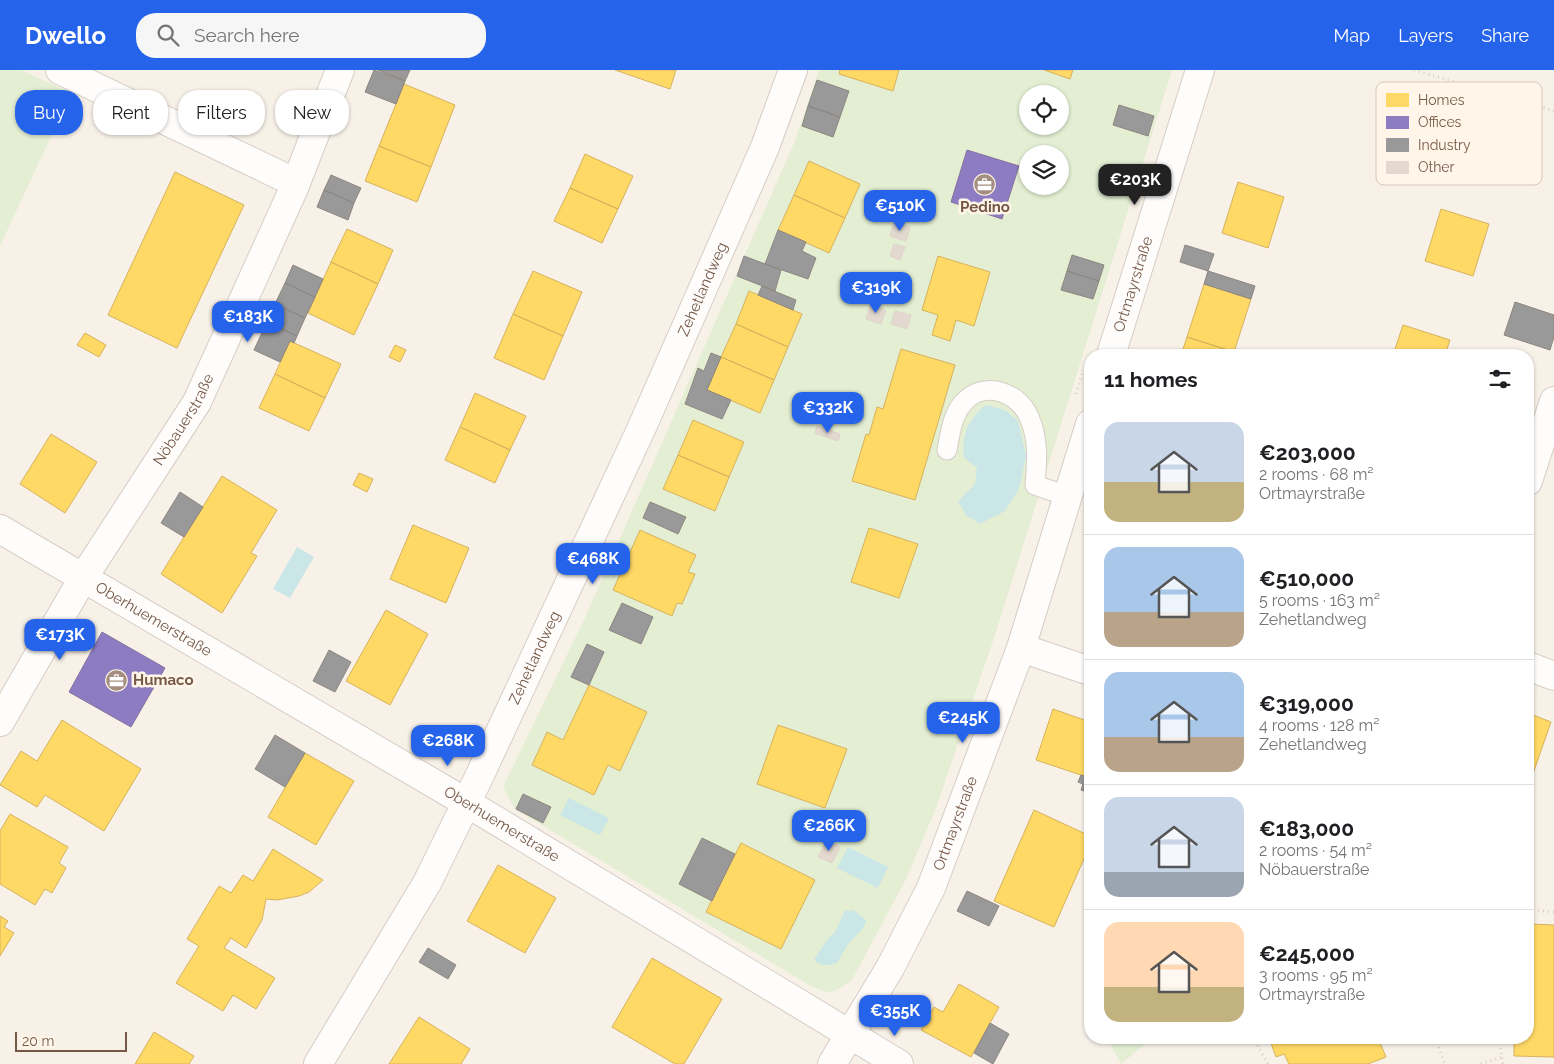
<!DOCTYPE html>
<html lang="en">
<head>
<meta charset="utf-8">
<style>
	:root { --surface:#fff; --page:#f6f6f6; --text:#202124; --muted:#757577; --line:#e0e0e0; --accent:#2563eb }
	body { margin:0; font-family:Raleway,sans-serif; background:var(--page); color:var(--text); height:100vh; display:flex; flex-direction:column; font-size:19px; white-space:nowrap }
	* { box-sizing:border-box; margin:0 }
	p { font-size:16px; color:var(--muted) }
	.icon { flex:none; width:28px; height:28px; fill:none; stroke:currentColor; stroke-width:2; stroke-linecap:round; stroke-linejoin:round }
	.map { position:relative; flex:1; overflow:hidden }
	.panel { position:absolute; left:1084px; top:279px; width:450px; height:695px; display:flex; flex-direction:column; background:var(--surface); border-radius:20px; box-shadow:0 1px 4px #0004 }
	.panel>* { flex:none }
	.hud { position:absolute; left:15px; top:20px; width:475px; height:45px; display:flex; gap:10px }
	.fabs { position:absolute; left:1019px; top:15px; display:grid; gap:10px }
	.fabs a { display:grid; place-items:center; width:50px; height:50px; border-radius:50%; background:var(--surface); box-shadow:0 1px 4px #0004; font-size:25px }
	.scale { position:absolute; left:15px; bottom:12px; width:112px; box-sizing:border-box; padding-left:5px; border:2px solid #765847; border-top:0; font-size:14px; line-height:18px; white-space:nowrap; color:#765847; -webkit-text-stroke:4px #fff6e9; paint-order:stroke }
	.price { position:absolute; translate:-50% -42px; padding:0 11px; border-radius:10px; background:var(--accent); color:#fff; font-size:16px; line-height:32px; filter:drop-shadow(0 1px 2px #0008) }
	.price::after { content:''; position:absolute; left:50%; top:30px; width:15px; height:11px; margin-left:-8px; background:inherit; clip-path:polygon(0 0,100% 0,50% 100%) }
	.price.active { background:#222; color:#fff }
	ul { padding:0; list-style:none }
	li { display:flex; align-items:center; gap:15px; height:125px; padding:0 20px }
	li+li { border-top:1px solid var(--line) }
	li span { display:grid; place-items:center; flex:none; width:140px; height:100px; border-radius:15px; color:#555 }
	li>.icon { margin-inline-start:auto }
	span .icon { width:60px; height:60px; fill:#fffc; stroke-width:1 }
	li b { font-size:21px }
	h2 { display:flex; justify-content:space-between; align-items:center; height:60px; padding:0 20px; font-size:21px }
	.pill { padding:0 18px; border-radius:20px; background:var(--surface); box-shadow:0 1px 4px #0004; font-size:18px; line-height:45px }
	.pill.active { background:var(--accent); color:#fff }
	header { display:flex; align-items:center; gap:30px; box-sizing:border-box; height:70px; padding:0 25px; background:var(--accent); color:#fff }
	header strong { font-size:24px }
	nav { display:flex; gap:28px; margin-inline-start:auto; font-size:18px }
	.search { width:350px; height:45px; background:var(--page); display:flex; align-items:center; gap:12px; box-sizing:border-box; padding:0 18px; border-radius:20px; color:var(--muted); font-size:19px }
	.map>svg:first-child { display:block }
</style>
</head>
<body>
<header>
<strong>Dwello</strong>
<div class="search"><svg class="icon" aria-label="search" viewBox="0 0 24 24"><circle cx="10" cy="10" r="6"/><path d="M15 15l6 6"/></svg>Search here</div>
<nav><a>Map</a><a>Layers</a><a>Share</a></nav>
</header>
<div class="map">
<svg width="1554" height="994" viewBox="0 0 1554 994">
	<rect width="100%" height="100%" fill="#f7f1e8"/>
	<path fill="#e3eed2" fill-rule="evenodd" d="M0 0H21L71 23 0 176Z
		M819 0H1172L994 568 936 738 906 809 852 910 835 921 825 922 811 916 515 739 503 717 584 550 795 71ZM1028 24H1060V56H1028ZM1028 84H1060V116H1028Z
		M1107 968H1152L1121 994Z"/>
	<path fill="#cae6e7" d="M986 335 1005 340 1018 351 1026 386 1019 419 1005 441 980 454 966 445 958 431 975 414 977 398 964 387C961 365 969 348 986 335Z
		M297 477 314 487 290 528 273 519Z
		M569 728 609 748 600 765 560 745Z
		M848 777 888 797 878 818 837 798Z
		M853 840 866 850 864 857 848 874 837 893C828 895 821 897 814 890L827 870 835 862 845 841Z"/>
	<path fill="#ffd966" stroke="#d6b25d" d="M615 0H676L670 19Z
		M840 0H899L893 21 839 4Z
		M1044 0H1073L1070 9Z
		M404 14 455 35 431 97 379 76Z
		M379 76 431 97 417 132 365 111Z
		M585 84 633 106 618 139 570 118Z
		M809 91 860 114 845 148 794 125Z
		M175 102 244 135 177 278 108 245Z
		M1238 112 1284 127 1268 178 1222 163Z
		M570 118 618 139 602 173 554 151Z
		M794 125 845 148 829 183 778 160Z
		M1441 139 1489 154 1473 206 1425 191Z
		M347 159 393 180 378 214 331 192Z
		M938 186 990 202 974 256 956 250 950 271 932 265 938 245 922 240Z
		M331 192 378 214 354 265 308 243Z
		M533 201 582 222 563 266 513 244Z
		M1204 214 1251 229 1234 282 1187 267Z
		M749 221 802 244 788 277 736 254Z
		M513 244 563 266 544 310 494 288Z
		M736 254 788 277 774 310 721 287Z
		M1403 255 1450 270 1445 285H1393Z
		M85 263 106 275 99 287 77 275Z
		M1187 267 1234 282 1233 285H1181Z
		M290 271 341 294 325 328 275 304Z
		M395 275 406 280 400 292 389 287Z
		M901 279 955 295 915 430 852 411 866 364 869 365 877 337 883 339Z
		M721 287 774 310 760 343 707 320Z
		M275 304 325 328 309 361 259 338Z
		M475 323 526 346 510 380 460 357Z
		M693 350 744 372 729 407 678 385Z
		M460 357 510 380 495 413 445 390Z
		M51 364 97 392 65 443 20 414Z
		M678 385 729 407 715 441 663 419Z
		M359 403 373 409 367 422 353 415Z
		M222 406 277 440 251 483 257 486 222 543 161 504Z
		M413 455 469 478 446 533 390 509Z
		M869 458 918 474 899 528 851 512Z
		M640 460 696 485 688 502 695 504 682 534 677 533 672 546 613 520Z
		M386 540 428 564 390 635 346 611Z
		M589 615 647 642 620 701 608 695 594 725 532 695 547 662 563 670Z
		M1053 639 1090 652V687L1084 706 1036 690Z
		M1528 643 1551 652 1528 718Z
		M62 650 141 699 104 761 45 725 37 737 0 715 21 681 37 691Z
		M778 655 847 679 825 738 757 714Z
		M305 683 354 711 316 775 268 747Z
		M1034 740 1090 766V775L1054 857 994 831Z
		M10 744 68 777 59 793 66 798 52 823 45 819 35 835 0 814V761Z
		M741 773 815 810 781 879 706 842Z
		M273 779 323 810 309 822 299 826 277 830 266 829 262 850 246 878 231 868 224 878 275 908 256 939 233 925 223 941 176 913 199 876 187 869 219 816 231 823 243 805 253 811Z
		M498 795 556 828 525 883 467 851Z
		M0 846 8 851 4 857 14 863 0 886Z
		M1529 854 1554 855V987L1514 986V968H1528Z
		M652 888 722 929 684 994H675L612 957Z
		M959 914 999 937 971 987 921 960 934 937 943 942Z
		M419 947 470 979 461 994H389Z
		M154 962 194 986 189 994H135Z
		M1269 968H1378L1386 987 1368 994H1289L1284 984 1276 987Z"/>
	<path fill="#8e7cc3" stroke="#87719e" d="M967 80 1019 96 1002 149 951 132Z
		M102 562 165 598 131 657 69 622Z"/>
	<path fill="#999" stroke="#8e8680" d="M374 0 405 11 396 34 365 22Z
		M378 0H410L405 11Z
		M817 10 849 21 840 47 808 36Z
		M1119 35 1154 46 1148 66 1113 55Z
		M808 36 840 47 833 67 802 56Z
		M331 105 361 118 354 133 324 120Z
		M324 120 354 133 348 150 317 137Z
		M778 160 806 172 802 181 816 188 808 209 765 194Z
		M1185 175 1214 184 1208 201 1180 192Z
		M1072 185 1104 195 1099 211 1067 201Z
		M744 186 781 200 775 221 737 206Z
		M293 195 323 209 315 227 285 213Z
		M1067 201 1099 211 1093 229 1061 220Z
		M1208 201 1255 216 1251 229 1204 214Z
		M285 213 315 227 305 248 275 234Z
		M762 216 796 230 793 240 758 225Z
		M1515 232 1554 245V267L1550 280 1504 265Z
		M275 234 305 248 297 266 267 252Z
		M267 252 297 266 294 273 290 271 280 292 254 280Z
		M711 283 721 287 707 320 731 330 722 349 685 334 698 298 704 301Z
		M180 422 203 437 184 467 161 453Z
		M650 432 686 447 678 464 643 448Z
		M622 533 653 547 641 574 609 560Z
		M587 574 604 582 589 615 571 607Z
		M329 580 351 592 335 622 313 611Z
		M275 665 305 683 285 717 255 699Z
		M1090 687V723L1081 720 1083 714 1078 712 1081 705 1084 706Z
		M523 724 551 737 543 753 516 739Z
		M702 768 735 784 712 831 679 814Z
		M967 821 999 836 989 856 957 841Z
		M428 878 456 895 448 909 419 892Z
		M990 953 1009 964 993 994 974 983Z"/>
	<path fill="#e3d9d0" stroke="#e0d4ca" d="M894 152 910 157 906 171 890 166Z
		M894 174 905 177 900 190 890 186Z
		M871 234 886 240 881 254 866 249Z
		M895 241 911 245 907 259 891 254Z
		M817 356 840 364 838 371 815 363Z
		M827 770 840 777 832 793 818 787Z"/>
	<g fill="none" stroke-linecap="round" stroke-linejoin="round">
		<defs>
			<path id="service" d="M947 380C950 364 952 346 963 333 983 310 1018 321 1029 347 1039 369 1037 391 1035 415L1067 426"/>
			<g id="minor">
				<path d="M60 0 296 113"/>
				<path id="s1" d="M1111 285 1200 0"/>
				<path d="M1528 411 1554 331"/>
				<path id="s2" d="M0 459 467 733 899 994"/>
				<path d="M1021 578 1090 601"/>
				<path d="M1528 596 1554 606"/>
				<path id="s3" d="M0 652 83 508 197 332 294 118 340 0"/>
				<path id="s4" d="M318 994 427 813 479 707 643 355 765 77 793 0"/>
				<path id="s5" d="M832 994 890 898 931 818 1021 578 1090 354"/>
			</g>
		</defs>
		<use href="#service" stroke="#d6cdc5" stroke-width="21"/>
		<use href="#minor" stroke="#d6cdc5" stroke-width="30"/>
		<path stroke="#d8d0c9" stroke-width="3" stroke-dasharray="1 4" stroke-linecap="butt" d="M1414 0 1554 41
			M1076 324 1082 304
			M1528 840 1554 842
			M1435 968 1445 994
			M1499 968 1503 994
			M1255 971 1268 994
			M1481 994 1502 987"/>
		<use href="#service" stroke="#fefdfc" stroke-width="19"/>
		<use href="#minor" stroke="#fefdfc" stroke-width="28"/>
	</g>
	<defs>
		<symbol id="office-disc" viewBox="-11 -11 22 22"><circle r="9.5" fill="#a38e7f" stroke="#fff6e9"/><path d="M-6-3h4V-5.5h4V-3h4V5H-6ZM-1-4.5V-3h2v-1.5ZM-6 0V1H6V0Z" fill="#fff"/></symbol>
	</defs>
	<g fill-rule="evenodd">
		<use href="#office-disc" x="972" y="102" width="25" height="25"/>
		<use href="#office-disc" x="104" y="598" width="25" height="25"/>
	</g>
	<g text-anchor="middle" stroke-width="5" stroke-linejoin="round" paint-order="stroke">
		<g font-size="15" font-weight="bold" fill="#765847" stroke="#fff6e9">
			<text x="985" y="142">Pedino</text>
			<text x="133" y="615" text-anchor="start">Humaco</text>
		</g>
		<g font-size="15" fill="#765847" stroke="#fff6e9">
			<text dy="5" stroke="none"><textPath href="#s1" startOffset="74">Ortmayrstraße</textPath></text>
			<text dy="5" stroke="none"><textPath href="#s4" startOffset="866">Zehetlandweg</textPath></text>
			<text dy="5" stroke="none"><textPath href="#s3" startOffset="354">Nöbauerstraße</textPath></text>
			<text dy="5" stroke="none"><textPath href="#s2" startOffset="178">Oberhuemerstraße</textPath></text>
			<text dy="5" stroke="none"><textPath href="#s4" startOffset="461">Zehetlandweg</textPath></text>
			<text dy="5" stroke="none"><textPath href="#s5" startOffset="271">Ortmayrstraße</textPath></text>
			<text dy="5" stroke="none"><textPath href="#s2" startOffset="582">Oberhuemerstraße</textPath></text>
		</g>
	</g>
	<rect x="1376" y="12" width="166" height="103" rx="8" fill="#fff6e9" stroke="#d6c7b8" stroke-width="1"/>
	<rect x="1386" y="23" width="23" height="14" fill="#ffd966"/>
	<rect x="1386" y="46" width="23" height="13" fill="#8e7cc3"/>
	<rect x="1386" y="68" width="23" height="14" fill="#999"/>
	<rect x="1386" y="91" width="23" height="13" fill="#e3d9d0"/>
	<g font-size="14" fill="#765847">
		<text x="1418" y="35">Homes</text>
		<text x="1418" y="57">Offices</text>
		<text x="1418" y="80">Industry</text>
		<text x="1418" y="102">Other</text>
	</g>
</svg>
<div class="fabs">
<a><svg class="icon" aria-label="locate" viewBox="0 0 24 24"><circle cx="12" cy="12" r="6"/><path d="M12 2v4M12 18v4M2 12h4M18 12h4"/></svg></a>
<a><svg class="icon" aria-label="layers" viewBox="0 0 24 24"><path d="M12 4l9 5-9 5-9-5zM3 14l9 5 9-5"/></svg></a>
</div>
<div class="scale">20 m</div>
<b class="price active" style="left:1135px;top:136px">€203K</b>
<b class="price" style="left:900px;top:162px">€510K</b>
<b class="price" style="left:876px;top:244px">€319K</b>
<b class="price" style="left:248px;top:273px">€183K</b>
<b class="price" style="left:828px;top:364px">€332K</b>
<b class="price" style="left:593px;top:515px">€468K</b>
<b class="price" style="left:60px;top:591px">€173K</b>
<b class="price" style="left:963px;top:674px">€245K</b>
<b class="price" style="left:448px;top:697px">€268K</b>
<b class="price" style="left:829px;top:782px">€266K</b>
<b class="price" style="left:895px;top:967px">€355K</b>
<div class="hud">
<a class="pill active">Buy</a>
<a class="pill">Rent</a>
<a class="pill">Filters</a>
<a class="pill">New</a>
</div>
<section class="panel">
<h2>11 homes<svg class="icon" aria-label="filters" viewBox="0 0 24 24"><path d="M4 7h16M4 17h16"/><circle cx="9" cy="7" r="2"/><circle cx="15" cy="17" r="2"/></svg></h2>
<ul>
<li><span style="background:linear-gradient(#c9d6e8 60%,#c2b280 0)"><svg class="icon" aria-label="home" viewBox="0 0 24 24"><path d="M3 11l9-7 9 7M6 9v11h12V9"/></svg></span><div><b>€203,000</b><p>2 rooms · 68 m²</p><p>Ortmayrstraße</p></div></li>
<li><span style="background:linear-gradient(#a9c7e8 65%,#b9a48a 0)"><svg class="icon" aria-label="home" viewBox="0 0 24 24"><path d="M3 11l9-7 9 7M6 9v11h12V9"/></svg></span><div><b>€510,000</b><p>5 rooms · 163 m²</p><p>Zehetlandweg</p></div></li>
<li><span style="background:linear-gradient(#a9c7e8 65%,#b9a48a 0)"><svg class="icon" aria-label="home" viewBox="0 0 24 24"><path d="M3 11l9-7 9 7M6 9v11h12V9"/></svg></span><div><b>€319,000</b><p>4 rooms · 128 m²</p><p>Zehetlandweg</p></div></li>
<li><span style="background:linear-gradient(#c9d6e8 75%,#9aa5b1 0)"><svg class="icon" aria-label="home" viewBox="0 0 24 24"><path d="M3 11l9-7 9 7M6 9v11h12V9"/></svg></span><div><b>€183,000</b><p>2 rooms · 54 m²</p><p>Nöbauerstraße</p></div></li>
<li><span style="background:linear-gradient(#ffd9b3 65%,#c2b280 0)"><svg class="icon" aria-label="home" viewBox="0 0 24 24"><path d="M3 11l9-7 9 7M6 9v11h12V9"/></svg></span><div><b>€245,000</b><p>3 rooms · 95 m²</p><p>Ortmayrstraße</p></div></li>
</ul>
</section>
</div>
</body>
</html>
